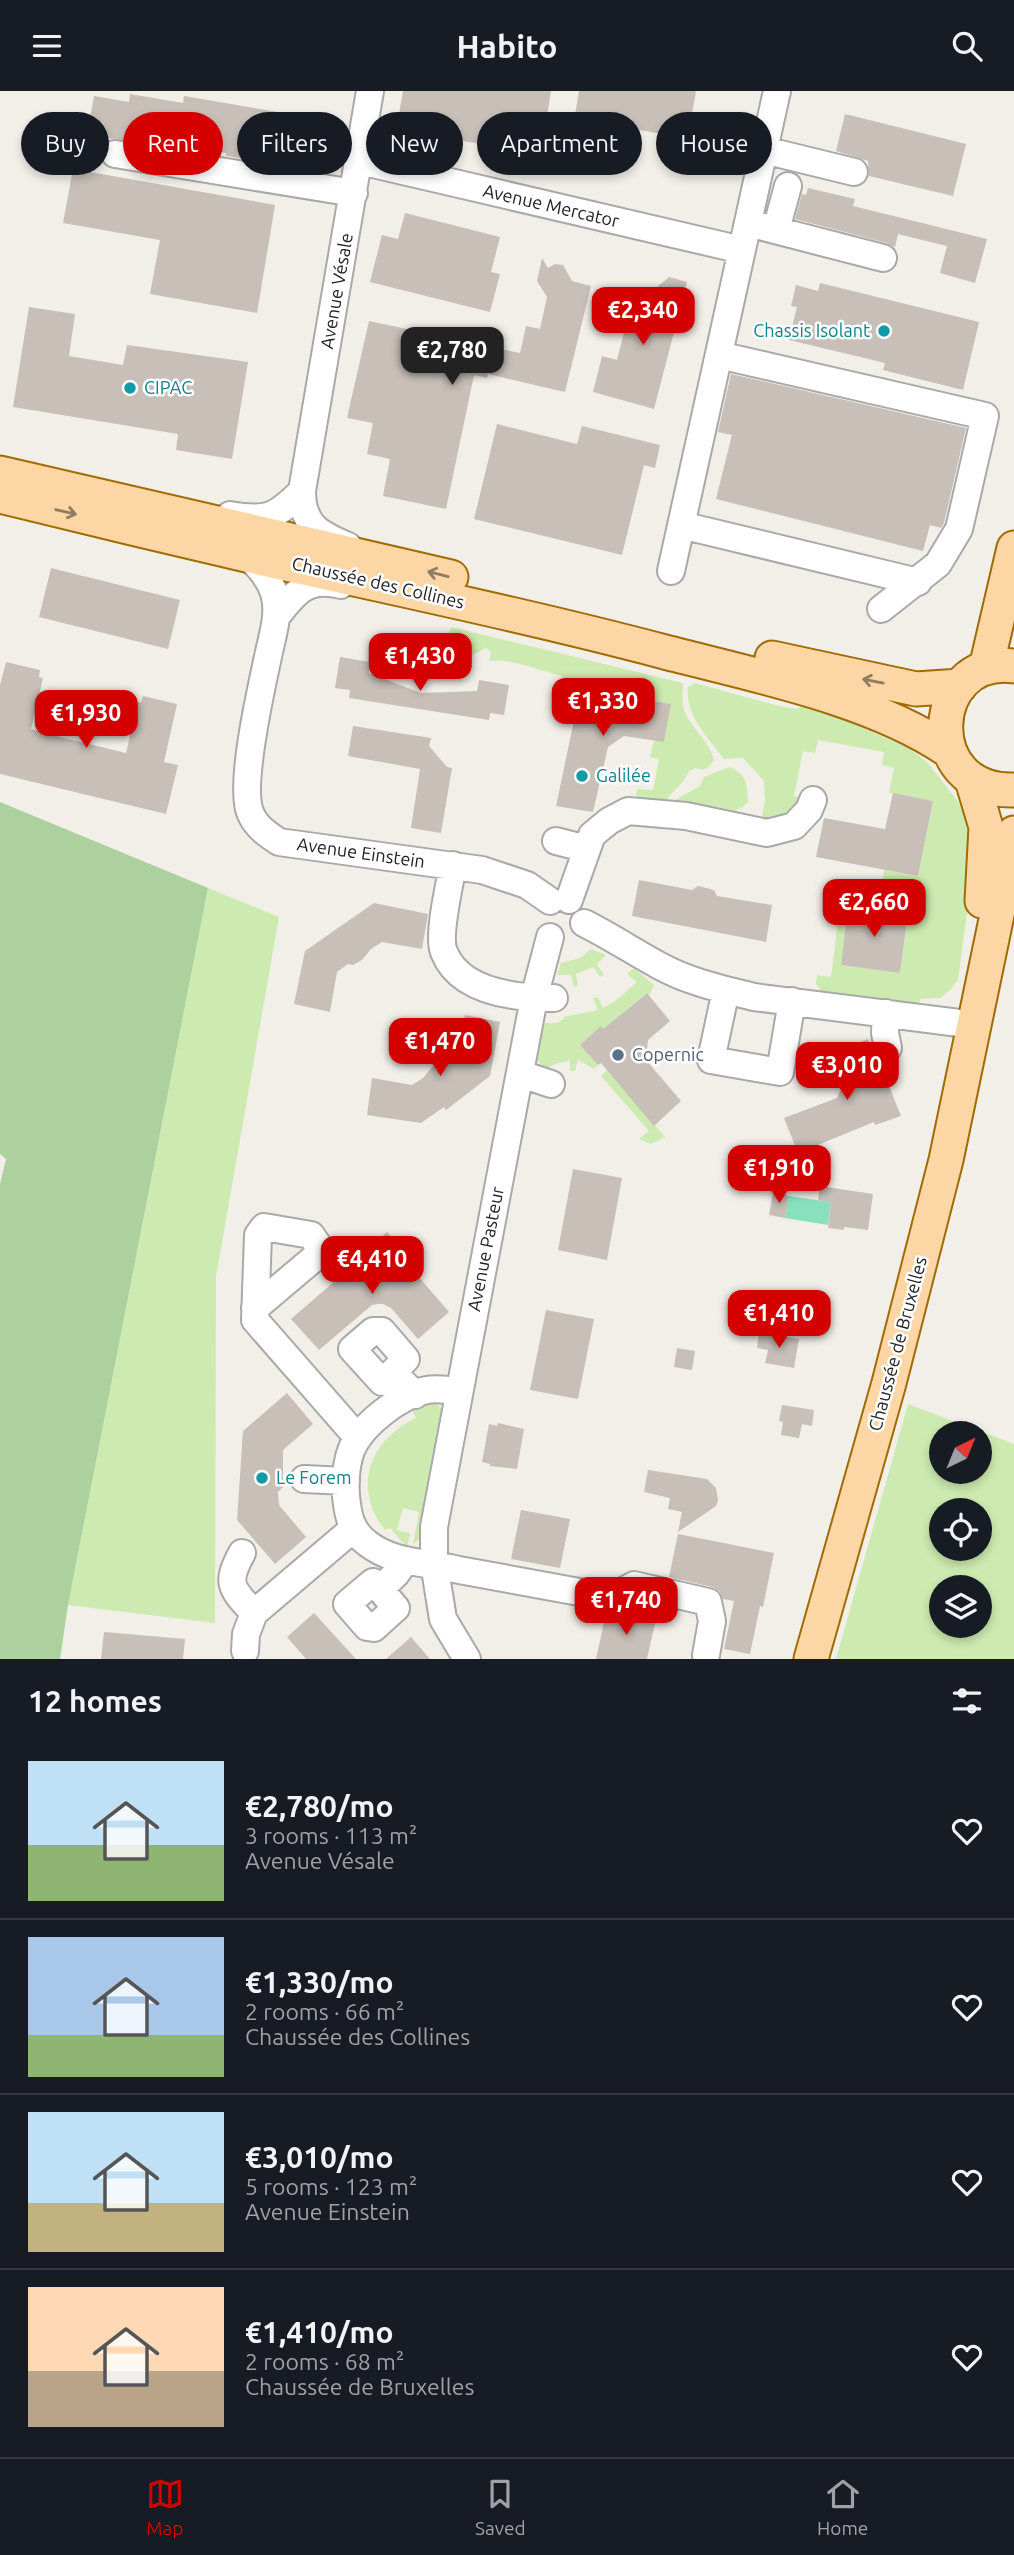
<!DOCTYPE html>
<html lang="en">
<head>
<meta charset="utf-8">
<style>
	:root { --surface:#171b24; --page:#242831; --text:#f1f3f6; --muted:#9ea1a6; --line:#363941; --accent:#d40000 }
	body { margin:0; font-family:Ubuntu,sans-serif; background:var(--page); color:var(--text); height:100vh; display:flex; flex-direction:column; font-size:26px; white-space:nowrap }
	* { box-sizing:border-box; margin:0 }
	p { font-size:23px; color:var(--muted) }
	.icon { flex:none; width:38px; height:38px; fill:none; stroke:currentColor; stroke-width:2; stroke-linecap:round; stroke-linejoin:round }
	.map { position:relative; height:1568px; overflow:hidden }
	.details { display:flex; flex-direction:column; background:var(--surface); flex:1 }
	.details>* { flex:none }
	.top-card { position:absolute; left:21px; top:21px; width:973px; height:63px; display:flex; gap:14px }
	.needle { width:46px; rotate:43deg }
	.fabs { position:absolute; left:929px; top:1330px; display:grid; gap:14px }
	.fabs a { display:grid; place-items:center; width:63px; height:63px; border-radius:50%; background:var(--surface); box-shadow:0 4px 10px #0003; font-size:35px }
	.price { position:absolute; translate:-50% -60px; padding:0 16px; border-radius:14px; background:var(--accent); color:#fff; font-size:23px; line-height:46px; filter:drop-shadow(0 2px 4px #0008) }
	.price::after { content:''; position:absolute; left:50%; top:42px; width:21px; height:16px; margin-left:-10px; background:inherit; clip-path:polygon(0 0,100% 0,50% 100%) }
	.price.current { background:#222; color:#fff }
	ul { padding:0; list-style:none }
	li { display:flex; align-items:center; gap:21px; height:175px; padding:0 28px }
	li+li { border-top:2px solid var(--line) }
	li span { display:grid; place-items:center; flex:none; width:196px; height:140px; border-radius:0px; color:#555 }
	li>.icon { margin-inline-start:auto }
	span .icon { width:84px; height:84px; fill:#fffc; stroke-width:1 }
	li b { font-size:30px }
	h2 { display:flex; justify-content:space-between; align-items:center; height:84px; padding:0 28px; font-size:30px }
	.tag { padding:0 24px; border-radius:32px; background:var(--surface); box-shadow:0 4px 10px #0003; font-size:24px; line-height:63px }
	.tag.current { background:var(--accent); color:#fff }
	header { display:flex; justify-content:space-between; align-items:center; height:91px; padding:0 28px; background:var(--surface); font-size:32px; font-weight:600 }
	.menu { display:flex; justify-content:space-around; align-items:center; height:98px; border-top:2px solid var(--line); background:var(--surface); font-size:19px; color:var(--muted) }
	.menu a { display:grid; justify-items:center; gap:4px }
	.menu .current { color:var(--accent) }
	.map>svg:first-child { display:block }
</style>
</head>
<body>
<header><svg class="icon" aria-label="menu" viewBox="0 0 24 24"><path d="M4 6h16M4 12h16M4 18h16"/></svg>Habito<svg class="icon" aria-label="search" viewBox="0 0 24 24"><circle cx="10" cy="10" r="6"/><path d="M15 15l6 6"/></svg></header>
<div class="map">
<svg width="1014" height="1568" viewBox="0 0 1014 1568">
	<rect width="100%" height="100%" fill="#f2efe9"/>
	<path fill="#cdebb0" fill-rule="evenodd" d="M451 536 683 592C683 599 682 608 683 615 687 635 710 649 714 669L709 676 702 679 696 677 689 680C684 693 672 700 664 712L638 710 636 703 637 698 653 699 659 668 650 666 654 649 664 651 671 613 603 601 602 595 563 588V585C539 580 513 567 489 570L491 561 486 557 470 565H462L463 554 446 551Z
		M695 592 779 615 796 618 804 615 832 623 888 648 910 658 928 672 959 712 966 730 969 757 968 815 958 889 950 899 940 907 920 908 919 915 823 902 816 893 817 884 831 886 841 806 827 803 828 800 869 805 870 817 848 815 841 874 900 882 908 823 881 819 885 794 882 793 884 779 918 785 933 710 889 702 894 677 882 674 884 661 818 649 815 662 803 660 794 705 806 708 784 732 754 729 755 725 762 726 765 710 764 690 743 667 724 668C708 646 685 625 688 596Z
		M729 676C747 682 747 693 748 711L743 716 734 720 723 717 708 716 698 719 673 716V710L700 695 704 686Z
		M208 797 279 826 216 1186 215 1532 68 1514Z
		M591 858 606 864 597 873 604 884 600 886 593 876 576 883 578 895 574 896 571 884H557L561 872 580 867Z
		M634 877 654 894 649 905 646 902 603 938 601 936 580 954 598 974 594 978 578 969 575 980H570V969L552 974 546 979 533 965 542 932H557L564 928 563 926 598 919 593 907 598 906 603 917 615 910 637 891 627 883Z
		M607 979 665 1046 651 1053 639 1048 649 1040 601 985Z
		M433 1309 447 1324 422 1445 413 1454 419 1421 403 1417 397 1439 410 1442 407 1458H399L404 1453 390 1437 385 1439C352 1397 369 1349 416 1327L410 1315Z
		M908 1313 1014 1353V1568H836ZM942 1342H980V1381H942ZM942 1419H980V1458H942ZM942 1496H980V1535H942Z"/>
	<path fill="#add19e" d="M0 711 208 797 68 1514 60 1568H0V1093L6 1068 0 1063Z"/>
	<path fill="#88e0be" d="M789 1105 831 1111 828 1134 785 1127Z"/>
	<path fill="#c7bfb8" d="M403 0H551L541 63 445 47 442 63 409 58 414 26 399 23Z
		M579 0H696L691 29 676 26 673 45 634 38 629 64 588 57 591 39 573 36Z
		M130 3 183 12 184 5 290 23 282 73 226 65V62L176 54V57L87 44 94 5 129 11Z
		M845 23 966 53 953 105 869 85 868 70 836 60Z
		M73 78 275 114 257 222 150 203 160 149 63 132Z
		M808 97 855 108 853 115 987 148 975 192 940 182 947 155 898 143 895 156 887 152 795 128 802 103 806 104Z
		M405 122 500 146 491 181 500 183 490 221 370 191 382 144 398 148Z
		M542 167 548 177 555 173 563 174 572 190 591 195 565 301 488 283 487 287 474 284 446 418 383 405 390 368 367 363 373 332 347 327 369 230 520 262 526 235 540 238 547 206 537 190Z
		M669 186 687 191 654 318 593 301 602 265 617 269 634 203 645 206Z
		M820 192 979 231 963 299 883 279 885 272 789 249 797 216 791 215 796 194 818 200Z
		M29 216 75 223 69 265 123 274 127 254 248 271 232 368 176 359 178 343 13 316Z
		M731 283 966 337 944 432 941 437 930 434 923 460 716 408 732 344 718 341Z
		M497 333 577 353 582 335 660 354 655 377 644 374 622 464 474 428Z
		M51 477 180 509 168 558 39 526Z
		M340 566 370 571 369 582 421 602 477 600 479 589 509 594 504 624 490 622 489 629 349 607 350 599 335 597Z
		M6 571 40 579 39 586 43 587 31 638 64 647 126 662 138 611 141 612 143 605 177 613 164 671 178 674 166 723 0 683V594Z
		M575 592 602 595 603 601 671 613 664 651 624 645 608 656 593 721 556 715 576 620 570 619Z
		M353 635 431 647 429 655 447 676 452 677 441 742 411 737 420 678 348 665Z
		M893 702 933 710 918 785 816 766 824 727 885 738Z
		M639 789 692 799 698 795 714 799 717 805 772 814 766 851 632 825Z
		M374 812 428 823 422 858 382 851 371 858 362 869 353 874 348 873 337 881 330 921 294 913 305 860Z
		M848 815 908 822 900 882 841 874Z
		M647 902 670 930 648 949 646 969 681 1010 654 1035 601 972 598 974 580 954 601 935 603 938Z
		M465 924 500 931 490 985 446 1019 444 1016 421 1032 367 1024 372 987 412 994 423 987 433 975 439 973 440 970 446 971 457 963Z
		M868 948 886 997 889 995 901 1025 875 1034 874 1031 798 1062 784 1027 837 1007 845 990 834 961Z
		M573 1078 622 1087 607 1169 558 1159Z
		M820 1095 873 1103 868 1139 844 1136V1139L828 1137 831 1111 818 1109Z
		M773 1102 789 1105 785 1127 769 1124Z
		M387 1141 409 1166 405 1170 449 1221 418 1248 391 1217 383 1213H377L372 1214 319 1259 291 1228 364 1165 361 1163Z
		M546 1219 594 1228 578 1308 530 1299Z
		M759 1242 799 1248 794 1277 765 1272 768 1259 757 1257Z
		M677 1257 695 1260 692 1279 674 1276Z
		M287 1302 313 1333 283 1359V1396L278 1401 279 1414 306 1446 275 1473 237 1429 243 1340Z
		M782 1314 814 1319 812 1335 802 1333 799 1347 781 1344 783 1331 779 1330Z
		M498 1332 524 1338 517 1378 490 1375V1373L482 1371 489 1333 497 1335Z
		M648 1379 707 1388 716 1397 718 1409 716 1415 678 1441 682 1421 668 1418 670 1407 644 1401Z
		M521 1419 570 1428 560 1477 511 1468Z
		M678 1443 774 1462 763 1516 760 1515 750 1563 724 1558 734 1510 723 1508 719 1500 712 1496 669 1486Z
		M314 1522 356 1568H306L287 1546Z
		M606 1522 621 1525 630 1523 656 1528 647 1568H596Z
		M104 1541 185 1548 183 1568H101Z
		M411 1546 430 1568H386Z"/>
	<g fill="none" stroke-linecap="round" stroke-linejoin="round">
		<defs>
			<path id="minor" d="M764 59 854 81
				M115 63 354 102
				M360 70 742 159
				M748 132 883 167
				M776 139 788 95
				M719 264 985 325 959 438 938 473 881 518
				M230 424C267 430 275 427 302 400
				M681 434 918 491
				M348 455C319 443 302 434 302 400L370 0
				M246 464C258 474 269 487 274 502 280 522 273 542 269 561 262 594 239 692 250 721 255 735 267 743 279 751L482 779 527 794 550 810
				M671 480 777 0
				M277 525C296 500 308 486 341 494
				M556 750 587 758
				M453 774C450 792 437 845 444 861 460 902 517 907 554 907
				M569 809 592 744 609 730 628 720 686 725 767 742 794 735 809 719 813 709
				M584 832C610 845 634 861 660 875 689 891 722 898 754 906L975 934
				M726 899 711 969 780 981 792 910
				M886 922 885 942 888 957
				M521 983 551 993
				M255 1217 319 1163 318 1154 311 1144 264 1136 258 1144 255 1229 358 1347
				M393 1281 382 1291 352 1258 373 1240H382L406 1268 393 1281 415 1304
				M459 1301C448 1299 437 1297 427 1299 400 1304 363 1333 352 1357 346 1372 345 1390 346 1405 348 1425 351 1440 367 1452 393 1473 428 1471 459 1479L623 1509 625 1499 634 1494 708 1511 712 1530 706 1564
				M304 1388 346 1390
				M242 1462C225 1493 231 1497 254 1522
				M380 1498 373 1491 347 1513 367 1536 374 1537 396 1517 380 1498 396 1483 406 1469
				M245 1560 246 1543 254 1522 353 1438
				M467 1568 443 1528 434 1472V1436L534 907 550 846"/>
			<path id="major" d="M0 382 451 486
				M0 405C81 425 161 444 242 463 383 495 525 524 665 561 754 584 874 608 949 660
				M772 567 916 598 960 595
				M1014 575C927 564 919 702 1014 699
				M986 577 1014 457
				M972 689 986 736 982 810
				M811 1568 889 1292 946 1069 1014 742"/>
		</defs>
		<use href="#minor" stroke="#a9a9a9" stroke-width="30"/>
		<use href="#major" stroke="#a06b00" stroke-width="37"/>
		<use href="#minor" stroke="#fff" stroke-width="26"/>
		<use href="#major" stroke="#fcd6a4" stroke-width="33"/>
	</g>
	<defs><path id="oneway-shaft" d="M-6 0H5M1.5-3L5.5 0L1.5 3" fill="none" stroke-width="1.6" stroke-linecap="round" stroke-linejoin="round" transform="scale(1.75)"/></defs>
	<g stroke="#8f7c63">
		<use href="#oneway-shaft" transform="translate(66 421) rotate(13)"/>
		<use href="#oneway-shaft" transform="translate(438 483) rotate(-166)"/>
		<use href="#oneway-shaft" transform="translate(873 590) rotate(-169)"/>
	</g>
	<g fill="#0f9aa8" stroke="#fff" stroke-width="2.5">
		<circle cx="884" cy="240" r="7"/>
		<circle cx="130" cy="297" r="7"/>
		<circle cx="582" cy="685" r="7"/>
		<circle cx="262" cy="1387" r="7"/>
	</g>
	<circle fill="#5c6f8a" stroke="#fff" stroke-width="2.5" cx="618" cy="964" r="7"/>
	<g text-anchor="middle" stroke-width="5" stroke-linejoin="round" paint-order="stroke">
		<g font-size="18" fill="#222" stroke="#fff">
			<text transform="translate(551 115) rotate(13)" y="6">Avenue Mercator</text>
			<text transform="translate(337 200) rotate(-80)" y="6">Avenue Vésale</text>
			<text transform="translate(378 492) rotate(13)" y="6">Chaussée des Collines</text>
			<text transform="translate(361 762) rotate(8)" y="6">Avenue Einstein</text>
			<text transform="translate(486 1158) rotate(-79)" y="6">Avenue Pasteur</text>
			<text transform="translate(898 1253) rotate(-75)" y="6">Chaussée de Bruxelles</text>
		</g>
		<g font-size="18" fill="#0d838f" stroke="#fff" text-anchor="start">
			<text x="870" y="246" text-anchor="end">Chassis Isolant</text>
			<text x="144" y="303">CIPAC</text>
			<text x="596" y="691">Galilée</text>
			<text x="276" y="1393">Le Forem</text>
		</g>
		<g font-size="18" fill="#4e5e75" stroke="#fff" text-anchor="start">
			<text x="632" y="970">Copernic</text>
		</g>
	</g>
</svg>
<div class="fabs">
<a><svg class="needle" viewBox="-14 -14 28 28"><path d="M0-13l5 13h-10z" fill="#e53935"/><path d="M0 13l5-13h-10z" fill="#9ea1a6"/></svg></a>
<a><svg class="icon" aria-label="locate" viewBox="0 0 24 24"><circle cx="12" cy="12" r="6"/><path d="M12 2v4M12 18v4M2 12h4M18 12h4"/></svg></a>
<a><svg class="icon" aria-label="layers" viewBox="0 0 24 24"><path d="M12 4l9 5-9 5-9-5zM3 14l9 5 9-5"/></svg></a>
</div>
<b class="price" style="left:643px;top:256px">€2,340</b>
<b class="price current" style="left:452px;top:296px">€2,780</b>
<b class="price" style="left:420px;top:602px">€1,430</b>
<b class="price" style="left:603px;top:647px">€1,330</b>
<b class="price" style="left:86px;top:659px">€1,930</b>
<b class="price" style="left:874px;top:848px">€2,660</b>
<b class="price" style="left:440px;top:987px">€1,470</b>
<b class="price" style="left:847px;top:1011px">€3,010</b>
<b class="price" style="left:779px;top:1114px">€1,910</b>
<b class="price" style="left:372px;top:1205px">€4,410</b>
<b class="price" style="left:779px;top:1259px">€1,410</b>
<b class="price" style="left:626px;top:1546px">€1,740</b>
<div class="top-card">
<a class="tag">Buy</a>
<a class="tag current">Rent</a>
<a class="tag">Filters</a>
<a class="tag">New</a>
<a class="tag">Apartment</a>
<a class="tag">House</a>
</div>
</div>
<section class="details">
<h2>12 homes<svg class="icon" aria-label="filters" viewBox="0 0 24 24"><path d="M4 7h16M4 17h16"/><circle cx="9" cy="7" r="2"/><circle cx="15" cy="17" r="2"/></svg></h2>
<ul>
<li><span style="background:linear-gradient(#bfe0f5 60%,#8fb573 0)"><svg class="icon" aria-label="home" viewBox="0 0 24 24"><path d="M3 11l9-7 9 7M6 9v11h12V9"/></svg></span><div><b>€2,780/mo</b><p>3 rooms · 113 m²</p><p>Avenue Vésale</p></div><svg class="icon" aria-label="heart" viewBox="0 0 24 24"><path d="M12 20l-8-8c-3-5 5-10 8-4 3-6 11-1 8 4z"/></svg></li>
<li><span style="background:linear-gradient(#a9c7e8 70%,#8fb573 0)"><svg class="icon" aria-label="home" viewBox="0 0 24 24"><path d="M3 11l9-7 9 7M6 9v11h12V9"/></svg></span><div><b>€1,330/mo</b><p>2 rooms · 66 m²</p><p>Chaussée des Collines</p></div><svg class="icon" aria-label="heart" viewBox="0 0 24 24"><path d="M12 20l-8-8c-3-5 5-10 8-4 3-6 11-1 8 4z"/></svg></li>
<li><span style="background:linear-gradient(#bfe0f5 65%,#c2b280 0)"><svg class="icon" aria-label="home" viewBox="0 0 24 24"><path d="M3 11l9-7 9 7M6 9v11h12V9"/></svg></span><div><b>€3,010/mo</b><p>5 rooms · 123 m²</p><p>Avenue Einstein</p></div><svg class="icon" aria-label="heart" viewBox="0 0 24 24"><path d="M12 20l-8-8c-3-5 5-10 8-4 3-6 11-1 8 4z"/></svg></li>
<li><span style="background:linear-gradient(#ffd9b3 60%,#b9a48a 0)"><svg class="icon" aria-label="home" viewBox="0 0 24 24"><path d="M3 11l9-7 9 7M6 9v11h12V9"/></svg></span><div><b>€1,410/mo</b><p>2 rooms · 68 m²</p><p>Chaussée de Bruxelles</p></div><svg class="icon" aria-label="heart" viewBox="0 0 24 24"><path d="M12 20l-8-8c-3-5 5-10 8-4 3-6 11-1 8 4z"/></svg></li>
</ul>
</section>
<nav class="menu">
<a class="current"><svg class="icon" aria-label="map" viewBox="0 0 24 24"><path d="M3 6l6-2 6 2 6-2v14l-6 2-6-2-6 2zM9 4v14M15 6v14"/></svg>Map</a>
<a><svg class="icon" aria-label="saved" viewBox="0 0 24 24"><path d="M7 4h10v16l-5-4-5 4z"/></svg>Saved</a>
<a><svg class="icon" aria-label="home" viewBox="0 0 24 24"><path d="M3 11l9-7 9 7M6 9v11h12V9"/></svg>Home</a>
</nav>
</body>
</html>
